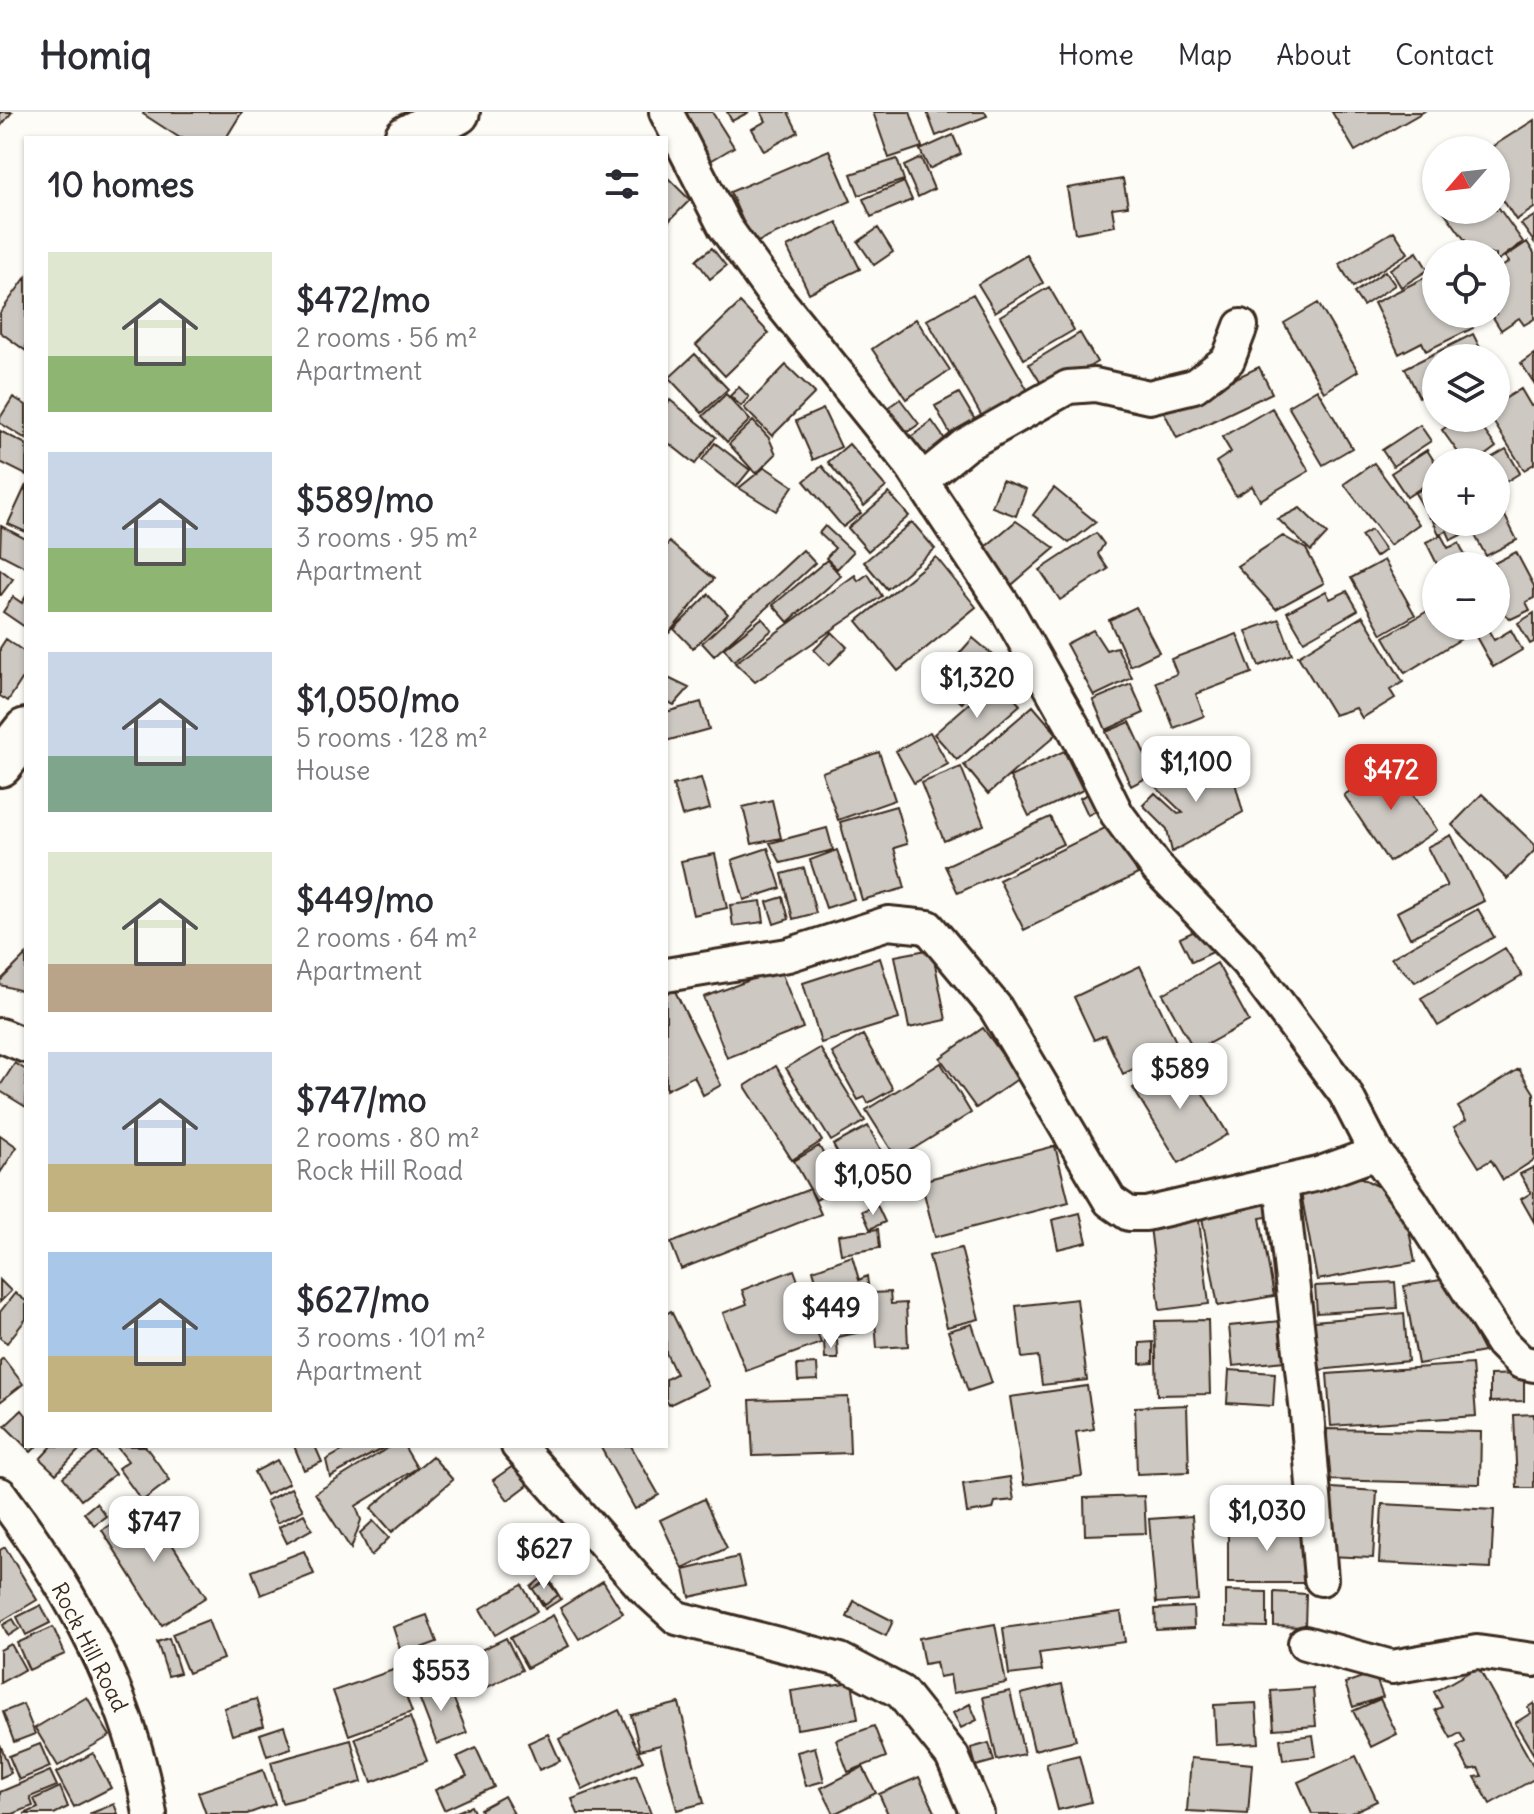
<!DOCTYPE html>
<html lang="en">
<head>
<meta charset="utf-8">
<style>
	:root { --surface:#fff; --page:#f2f2f3; --text:#2b2b33; --muted:#7c7c81; --line:#e1e1e2; --accent:#d93025 }
	body { margin:0; font-family:Delius,sans-serif; background:var(--page); color:var(--text); height:100vh; display:flex; flex-direction:column; font-size:30px; white-space:nowrap }
	* { box-sizing:border-box; margin:0 }
	p { font-size:26px; color:var(--muted) }
	.icon { flex:none; width:44px; height:44px; fill:none; stroke:currentColor; stroke-width:2; stroke-linecap:round; stroke-linejoin:round }
	.map { position:relative; flex:1; overflow:hidden }
	.side { position:absolute; left:24px; top:24px; width:644px; height:1312px; display:flex; flex-direction:column; background:var(--surface); border-radius:0px; box-shadow:0 2px 6px #0004 }
	.side>* { flex:none }
	.needle { width:52px; rotate:242deg }
	.controls { position:absolute; left:1422px; top:24px; display:grid; gap:16px }
	.controls a { display:grid; place-items:center; width:88px; height:88px; border-radius:50%; background:var(--surface); box-shadow:0 2px 6px #0004; font-size:40px }
	.price { position:absolute; translate:-50% -68px; padding:0 18px; border-radius:16px; background:#fff; color:#222; font-size:26px; line-height:52px; filter:drop-shadow(0 2px 4px #0008) }
	.price::after { content:''; position:absolute; left:50%; top:48px; width:24px; height:18px; margin-left:-12px; background:inherit; clip-path:polygon(0 0,100% 0,50% 100%) }
	.price.selected { background:var(--accent); color:#fff }
	ul { padding:0; list-style:none }
	li { display:flex; align-items:center; gap:24px; height:200px; padding:0 24px }
	li span { display:grid; place-items:center; flex:none; width:224px; height:160px; border-radius:0px; color:#555 }
	li>.icon { margin-inline-start:auto }
	span .icon { width:96px; height:96px; fill:#fffc; stroke-width:1 }
	li b { font-size:34px }
	h2 { display:flex; justify-content:space-between; align-items:center; height:96px; padding:0 24px; font-size:34px }
	header { display:flex; align-items:center; gap:48px; box-sizing:border-box; height:112px; padding:0 40px; background:var(--surface); border-bottom:2px solid var(--line) }
	header strong { font-size:38px }
	nav { display:flex; gap:44px; margin-inline-start:auto; font-size:28px }
	.map>svg:first-child { display:block }
</style>
</head>
<body>
<header>
<strong>Homiq</strong>
<nav><a>Home</a><a>Map</a><a>About</a><a>Contact</a></nav>
</header>
<div class="map">
<svg width="1534" height="1702" viewBox="0 0 1534 1702">
	<rect width="100%" height="100%" fill="#fdfcf7"/>
	<filter id="ink" filterUnits="userSpaceOnUse"><feTurbulence type="fractalNoise" baseFrequency=".0125" numOctaves="2"/><feDisplacementMap in="SourceGraphic" scale="16" xChannelSelector="R" yChannelSelector="G"/><feConvolveMatrix kernelMatrix="1 2 1 2 8 2 1 2 1" color-interpolation-filters="sRGB"/></filter>
	<g filter="url(#ink)">
		<path fill="#cdc8c2" stroke="#3b2a1e" stroke-width="2" d="M0 0H12L0 15Z
			M144 0H242L226 26H180L143 2Z
			M669 0H712L734 35 702 54Z
			M727 0H749L732 9Z
			M761 0H788L798 20 764 39 752 17 766 9Z
			M873 0H910L922 35 889 46Z
			M927 0H985L987 4 936 24Z
			M1332 0H1423L1355 39Z
			M1534 8V96L1516 108 1496 77V38H1487Z
			M953 23 961 42 929 57 920 38Z
			M829 38 851 89 753 132 730 80Z
			M921 46 934 77 918 85 904 54Z
			M897 47 904 68 859 83 851 62Z
			M666 64 690 88 666 112Z
			M1123 67 1128 94 1112 96 1115 114 1075 121 1067 76Z
			M904 70 912 88 871 105 863 87Z
			M1496 92 1523 130 1496 150V142H1475L1443 98H1496Z
			M1534 104V130L1521 112Z
			M837 110 860 157 809 181 787 135Z
			M878 116 893 140 874 153 858 130Z
			M1394 119 1408 141 1353 175 1339 152Z
			M1527 130 1534 141V207L1524 213 1519 206 1501 218 1491 202H1496V159L1509 150 1505 145Z
			M712 136 726 154 710 167 696 148Z
			M1417 140 1428 158 1401 175 1390 157Z
			M1027 143 1043 171 995 200 978 172Z
			M1385 159 1395 173 1363 194 1354 181Z
			M1436 160V202H1467L1473 216 1426 239 1422 230 1399 242 1374 191Z
			M26 165V239L0 220V201Z
			M1049 175 1074 218 1024 247 1000 204Z
			M973 182 1031 284 985 310 927 208Z
			M740 191 769 221 725 264 696 233Z
			M1318 191 1358 259 1324 280 1284 211Z
			M916 207 950 258 906 287 872 237Z
			M1080 221 1097 250 1047 281 1029 252Z
			M1473 222 1485 246H1436V277L1419 285 1405 256Z
			M695 242 728 277 702 301 669 266Z
			M1534 242V271L1521 251Z
			M786 253 815 281 772 324 744 296Z
			M1259 255 1272 281 1177 326 1164 300Z
			M739 275 749 285 741 294 730 284Z
			M1317 277 1352 336 1323 353 1288 294Z
			M1521 277 1531 294 1534 293V352L1524 358 1491 306H1496V292Z
			M959 281 978 313 953 327 935 294Z
			M726 282 750 308 727 330 703 304Z
			M13 285 26 293V327L0 311V306Z
			M900 287 919 312 898 327 880 301Z
			M670 288 716 325 695 352 666 329V294Z
			M1272 296 1309 359 1260 388 1252 374 1236 384 1216 350 1231 340 1222 325Z
			M823 297 841 335 813 348 796 309Z
			M1458 306H1475L1496 335 1476 350H1465L1442 318Z
			M753 309 769 326 776 342 756 362 729 332Z
			M932 309 949 333 924 352 907 328Z
			M1420 313 1431 329 1393 354 1382 338Z
			M0 319 26 332V363L0 350Z
			M715 331 750 358 736 375 702 348Z
			M849 332 886 375 864 394 828 350Z
			M1506 337 1520 361 1496 376V350H1484Z
			M1427 338 1436 352V366L1407 385 1391 361Z
			M1374 351 1419 412 1390 433 1344 372Z
			M822 354 861 401 843 415 804 369Z
			M765 355 793 374 776 399 739 376Z
			M1002 368 1026 377 1016 404 992 395Z
			M1436 369V402L1430 406 1415 381Z
			M26 373V420L8 412Z
			M1054 376 1096 410 1069 431 1033 403Z
			M889 381 909 404 868 439 848 416Z
			M1496 384 1503 398 1496 402Z
			M1300 396 1327 422 1311 439 1278 407Z
			M1504 402 1517 428 1486 444 1472 418 1488 410H1496V406Z
			M1436 406V410H1462L1467 420 1451 428 1447 419 1439 422 1432 407Z
			M1016 409 1055 436 1007 477 987 454 994 449 984 436Z
			M912 410 935 437 887 477 864 450Z
			M1 414 26 427 25 455 0 442Z
			M825 414 853 440 837 457 826 446 835 436 819 421Z
			M1371 418 1385 438 1375 445 1361 424Z
			M1096 421 1104 432 1098 442 1108 457 1060 488 1040 458Z
			M1441 423 1448 436 1459 431 1470 454H1438L1426 430Z
			M1283 424 1306 437 1324 471 1276 497 1237 454Z
			M669 430 714 467 669 521 666 518V434Z
			M803 438 815 451 714 544 702 531Z
			M1516 440 1534 474V486L1526 490 1530 498 1511 507 1500 498 1496 501V454H1489Z
			M936 445 976 495 898 559 857 509Z
			M827 448 841 464 788 510 773 493Z
			M1384 448 1415 503 1382 522 1351 466Z
			M0 457 13 467 1 483H0Z
			M868 462 882 484 755 570 735 551 855 463 858 469Z
			M1326 479 1330 487 1347 479 1358 498 1304 529 1287 500Z
			M709 482 728 502 693 536 674 517Z
			M26 484V513L25 515 3 500 13 485 22 491Z
			M1436 494V514H1454L1461 527 1405 561 1384 525Z
			M1136 495 1159 540 1130 554 1109 508Z
			M1534 501V530L1530 532 1518 511Z
			M1363 504 1403 570 1390 578 1395 586 1362 606 1356 596 1334 603 1298 544Z
			M762 506 772 518 734 549 724 536Z
			M1279 507 1292 542 1259 554 1246 519Z
			M1486 514 1494 528 1511 518 1522 538 1493 555 1474 521Z
			M1093 518 1106 538 1117 535 1132 566 1094 584 1066 532Z
			M832 520 847 535 829 553 814 538Z
			M1237 522 1252 561 1196 582 1204 604 1174 616 1156 570 1177 562 1171 547Z
			M973 526 999 548 962 591 936 568Z
			M6 527 26 541V561L8 589 0 584V536Z
			M666 565 689 576 674 593 666 589Z
			M997 567 1020 593 957 648 934 622Z
			M1131 572 1144 601 1106 618 1093 588Z
			M701 590 709 617 666 629V600Z
			M1033 594 1057 622 988 682 964 653Z
			M1130 610 1154 662 1131 674 1106 620Z
			M930 620 948 652 914 671 896 639Z
			M1064 639 1083 678 1029 704 1010 665Z
			M879 640 895 688 838 708 822 660Z
			M1208 649 1235 671 1243 700 1172 740 1167 717 1143 693 1155 681 1178 702 1183 701 1157 676Z
			M1393 651 1437 718 1389 750 1344 683Z
			M961 655 984 713 944 729 921 671Z
			M701 666 710 697 682 704 673 673Z
			M1095 678 1104 695 1088 703 1080 686Z
			M1482 682 1534 732V739L1507 767 1452 713Z
			M772 688 781 726 752 732 743 695Z
			M896 694 907 732 894 736 905 776 862 788 840 710Z
			M1050 705 1063 732 958 781 945 754Z
			M1113 712 1138 762 1024 818 999 768Z
			M827 716 833 738 781 751 770 731Z
			M1451 723 1484 789 1410 826 1397 800 1447 774 1427 735Z
			M768 736 781 776 744 788 732 748Z
			M837 738 854 787 826 796 810 748Z
			M715 742 727 796 693 803 681 749Z
			M804 756 816 801 793 807 782 762Z
			M783 785 789 807 774 812 767 790Z
			M761 789 764 810 733 814 730 793Z
			M1478 797 1494 825 1415 870 1391 846Z
			M1203 815 1215 839 1192 850 1180 826Z
			M1505 836 1522 864 1438 914 1421 886Z
			M932 837 946 908 909 916 895 844Z
			M26 843V880L0 873V869Z
			M880 846 899 907 821 931 803 871Z
			M1217 851 1249 909 1195 939 1163 882Z
			M1140 854 1179 936 1123 962 1105 923 1094 928 1074 885Z
			M780 857 803 916 727 946 704 885Z
			M673 875 721 973 703 983 694 964 666 978V879Z
			M983 916 1019 966 976 996 940 946Z
			M863 923 893 977 868 991 865 985 858 988 832 941Z
			M820 936 865 1009 831 1029 786 956Z
			M1181 946 1228 1022 1179 1051 1133 976Z
			M15 951 26 958V995L0 979V974Z
			M941 951 971 1001 897 1047 866 998Z
			M776 954 822 1029 792 1048 745 974Z
			M1519 957 1534 981V1048L1503 1068 1491 1048 1479 1055 1454 1015 1466 1008 1458 995Z
			M868 1014 897 1068 863 1087 833 1033Z
			M0 1023 17 1035 0 1061Z
			M819 1034 841 1073 816 1088 794 1049Z
			M1055 1034 1069 1090 935 1125 921 1069Z
			M1534 1055V1110L1521 1087 1531 1081 1520 1062Z
			M1352 1061 1403 1087 1415 1150 1317 1168 1299 1070Z
			M810 1077 821 1102 681 1157 671 1131Z
			M1275 1081 1279 1103 1260 1106 1274 1184 1218 1194 1200 1094Z
			M877 1093 885 1110 870 1117 862 1099Z
			M1198 1100 1209 1192 1160 1198 1149 1106Z
			M1080 1101 1087 1130 1058 1137 1052 1108Z
			M878 1117 880 1136 841 1142 838 1123Z
			M961 1136 979 1207 947 1215 929 1144Z
			M852 1144 859 1168 867 1164 871 1196 864 1197 870 1218 833 1226 813 1158Z
			M794 1158 821 1231 746 1259 723 1201 747 1192 742 1178Z
			M1446 1167 1484 1240 1418 1252 1404 1174Z
			M0 1168 11 1179 0 1190Z
			M1395 1170 1397 1196 1317 1201 1315 1174Z
			M890 1180 891 1192 906 1191 908 1234 877 1236 873 1181Z
			M15 1181 26 1189V1207L7 1231 0 1226V1200Z
			M817 1184 824 1205 814 1208 807 1187Z
			M1077 1187 1087 1268 1042 1273 1038 1244 1022 1246 1016 1194Z
			M671 1199 708 1274 669 1293 666 1288V1267L676 1262 666 1241V1202Z
			M1404 1201 1408 1249 1319 1258 1314 1209Z
			M1208 1208 1210 1282 1157 1283 1155 1209Z
			M1281 1209 1285 1249 1233 1254 1229 1214Z
			M972 1212 992 1271 968 1279 948 1219Z
			M837 1228 838 1247H825L824 1229Z
			M1153 1230V1251L1140 1252V1231Z
			M3 1246 23 1272 0 1290V1249Z
			M817 1252 818 1268 798 1269 797 1253Z
			M1472 1252 1476 1304 1331 1314 1327 1262Z
			M1229 1258 1275 1261 1273 1294 1227 1291Z
			M1524 1262V1289L1490 1290V1263Z
			M1087 1274 1094 1317 1076 1320 1082 1364 1024 1373 1010 1285Z
			M848 1285 850 1341 753 1344 750 1288Z
			M1187 1293 1189 1360 1137 1362 1135 1295Z
			M22 1298 26 1303V1334H37L31 1340 5 1314Z
			M1534 1302V1376H1517L1514 1303Z
			M1327 1317 1481 1320 1480 1372 1326 1368Z
			M52 1334H83L56 1362 40 1347Z
			M116 1334H145L170 1368 142 1389 118 1356 128 1349Z
			M294 1334H315L322 1350 304 1358Z
			M351 1334H387L330 1365 326 1348Z
			M391 1334H404L417 1356 356 1394 361 1408 351 1437 315 1381Z
			M600 1334H631L659 1383 635 1397Z
			M96 1339 115 1362 81 1388 63 1365Z
			M432 1344 453 1368 392 1420 371 1396Z
			M277 1348 289 1371 266 1383 254 1360Z
			M513 1354 532 1370 508 1388 493 1368Z
			M1010 1365 1014 1388 995 1390 993 1397 967 1401 963 1372Z
			M291 1376 303 1398 277 1411 266 1389Z
			M1331 1376 1377 1379 1373 1446 1328 1444Z
			M1144 1384 1146 1421 1085 1423 1084 1386Z
			M704 1387 727 1436 683 1457 660 1408Z
			M145 1390 206 1485 162 1513 102 1418Z
			M96 1391 106 1404 94 1413 84 1401Z
			M1382 1392 1494 1398 1491 1456 1379 1451Z
			M304 1402 312 1417 287 1431 279 1415Z
			M1192 1404 1198 1488 1156 1491 1149 1407Z
			M373 1409 389 1426 371 1444 360 1421Z
			M1305 1411V1471H1228V1412Z
			M5 1435 37 1488 0 1510V1438Z
			M304 1439 314 1462 261 1483 252 1459Z
			M738 1445 745 1473 690 1485 684 1458Z
			M544 1464 558 1483 545 1493 531 1475Z
			M549 1467 561 1487 545 1497 533 1477Z
			M603 1469 623 1501 579 1527 560 1496Z
			M522 1473 537 1499 495 1523 480 1497Z
			M1226 1479 1267 1480V1515L1226 1514Z
			M1274 1480 1306 1482 1305 1515 1274 1514Z
			M854 1489 893 1509 886 1524 847 1505Z
			M41 1493 50 1511 26 1523 17 1505Z
			M1193 1495 1194 1516 1156 1518 1155 1497Z
			M1121 1500 1125 1530 1039 1541 1042 1559 1009 1563 1003 1516Z
			M427 1503 437 1530 402 1543 393 1515Z
			M553 1503 569 1534 527 1556 510 1526Z
			M13 1507 19 1517 8 1524 3 1513Z
			M208 1508 223 1547 188 1561 172 1522Z
			M995 1512 1006 1571 953 1581 950 1563 939 1565 936 1550 924 1552 919 1526Z
			M53 1515 65 1542 29 1558 17 1531Z
			M169 1526 180 1561 168 1564 157 1530Z
			M506 1526 522 1558 474 1582 458 1549Z
			M11 1532 25 1557 0 1571V1538Z
			M1478 1555 1534 1655V1667L1490 1692 1475 1665 1482 1664 1478 1656 1469 1658 1457 1635 1465 1630 1460 1621 1451 1626 1435 1598 1442 1595 1434 1580Z
			M396 1557 412 1600 349 1623 333 1579Z
			M459 1560 467 1577 455 1583 447 1566Z
			M443 1561 448 1572 436 1578 431 1568Z
			M1374 1561 1383 1585 1353 1595 1345 1571Z
			M427 1567 433 1583 450 1577 467 1621 437 1632 414 1572Z
			M852 1570 858 1607 797 1617 791 1579Z
			M1062 1572 1076 1628 1034 1638 1021 1582Z
			M1313 1576 1316 1614 1274 1617 1271 1579Z
			M1010 1579 1024 1642 997 1648 983 1585Z
			M87 1585 110 1624 58 1654 35 1616Z
			M256 1587 264 1614 232 1623 224 1596Z
			M1380 1587 1397 1622 1371 1635 1353 1599Z
			M679 1591 704 1691 677 1698 660 1633 640 1638 631 1603Z
			M1256 1591 1259 1631 1216 1633 1214 1593Z
			M1534 1591V1643L1515 1611 1531 1601 1528 1595Z
			M23 1592 35 1622 14 1630 3 1600Z
			M970 1592 977 1608 961 1616 953 1601Z
			M619 1598 643 1649 583 1678 559 1627Z
			M410 1605 427 1649 372 1670 355 1626Z
			M284 1614 291 1636 267 1644 260 1622Z
			M874 1614 886 1645 848 1660 836 1628Z
			M548 1622 560 1649 539 1658 528 1631Z
			M1313 1623 1316 1644 1283 1648 1280 1627Z
			M351 1628 362 1670 282 1691 271 1650Z
			M989 1631 994 1649 976 1654 971 1636Z
			M0 1632 11 1661 0 1666Z
			M40 1632 50 1655 19 1668 9 1644Z
			M815 1635 824 1669 806 1674 797 1640Z
			M476 1636 494 1675 444 1698 435 1678 467 1664 457 1645Z
			M93 1641 111 1676 74 1695 56 1661Z
			M1079 1643 1091 1690 1058 1698 1046 1651Z
			M1356 1644 1377 1689 1349 1702H1312L1298 1670Z
			M1191 1646 1252 1652 1248 1702 1187 1699Z
			M863 1655 876 1681 834 1702 821 1676Z
			M263 1658 275 1692 247 1702H206L198 1680Z
			M50 1659 57 1674 30 1685 33 1694 13 1702H0V1680Z
			M636 1663 651 1702H578L572 1687Z
			M919 1665 936 1702H888L879 1682Z
			M60 1675 68 1695 54 1702H24L38 1696 34 1687Z
			M504 1684 514 1702H482L480 1697Z
			M114 1692 118 1702H89Z
			M471 1694 475 1702H452Z"/>
		<g fill="none" stroke-linecap="round" stroke-linejoin="round">
			<defs>
				<path id="street" d="M666 0 725 115 771 179 911 353 1007 498 1075 618 1117 702 1158 757 1247 850 1345 981 1376 1041
					M921 369 965 333 1068 275 1095 273 1149 285 1194 274 1228 248 1241 214
					M666 863 788 843 888 811 928 815 995 895 1110 1089 1129 1102H1146L1318 1062 1376 1041 1411 1089 1502 1231 1521 1250 1534 1253
					M0 923 26 934
					M1281 1071 1307 1301 1321 1467
					M518 1334 643 1475 677 1506 840 1548 901 1580 952 1644 977 1702
					M0 1382C70 1475 131 1585 150 1702
					M1305 1531 1392 1555 1477 1540 1534 1548"/>
				<path id="secondary" d="M407 26 457 0
					M0 652 26 619"/>
			</defs>
			<use href="#street" stroke="#3b2a1e" stroke-width="38"/>
			<use href="#secondary" stroke="#3b2a1e" stroke-width="50"/>
			<use href="#street" stroke="#fdfcf7" stroke-width="32"/>
			<use href="#secondary" stroke="#fdfcf7" stroke-width="44"/>
		</g>
	</g>
	<g text-anchor="middle" stroke-width="6" stroke-linejoin="round" paint-order="stroke">
		<g font-size="22" fill="#3b2a1e" stroke="#fdfcf7">
			<text transform="translate(90 1535) rotate(63)" y="8">Rock Hill Road</text>
		</g>
	</g>
</svg>
<div class="controls">
<a><svg class="needle" viewBox="-14 -14 28 28"><path d="M0-13l5 13h-10z" fill="#e53935"/><path d="M0 13l5-13h-10z" fill="#7c7c81"/></svg></a>
<a><svg class="icon" aria-label="locate" viewBox="0 0 24 24"><circle cx="12" cy="12" r="6"/><path d="M12 2v4M12 18v4M2 12h4M18 12h4"/></svg></a>
<a><svg class="icon" aria-label="layers" viewBox="0 0 24 24"><path d="M12 4l9 5-9 5-9-5zM3 14l9 5 9-5"/></svg></a>
<a>+</a>
<a>−</a>
</div>
<b class="price" style="left:977px;top:608px">$1,320</b>
<b class="price" style="left:1196px;top:692px">$1,100</b>
<b class="price selected" style="left:1391px;top:700px">$472</b>
<b class="price" style="left:1180px;top:999px">$589</b>
<b class="price" style="left:873px;top:1105px">$1,050</b>
<b class="price" style="left:831px;top:1238px">$449</b>
<b class="price" style="left:1267px;top:1441px">$1,030</b>
<b class="price" style="left:154px;top:1452px">$747</b>
<b class="price" style="left:544px;top:1479px">$627</b>
<b class="price" style="left:441px;top:1601px">$553</b>
<section class="side">
<h2>10 homes<svg class="icon" aria-label="filters" viewBox="0 0 24 24"><path d="M4 7h16M4 17h16"/><circle cx="9" cy="7" r="2"/><circle cx="15" cy="17" r="2"/></svg></h2>
<ul>
<li><span style="background:linear-gradient(#dfe7d0 65%,#8fb573 0)"><svg class="icon" aria-label="home" viewBox="0 0 24 24"><path d="M3 11l9-7 9 7M6 9v11h12V9"/></svg></span><div><b>$472/mo</b><p>2 rooms · 56 m²</p><p>Apartment</p></div></li>
<li><span style="background:linear-gradient(#c9d6e8 60%,#8fb573 0)"><svg class="icon" aria-label="home" viewBox="0 0 24 24"><path d="M3 11l9-7 9 7M6 9v11h12V9"/></svg></span><div><b>$589/mo</b><p>3 rooms · 95 m²</p><p>Apartment</p></div></li>
<li><span style="background:linear-gradient(#c9d6e8 65%,#7fa58c 0)"><svg class="icon" aria-label="home" viewBox="0 0 24 24"><path d="M3 11l9-7 9 7M6 9v11h12V9"/></svg></span><div><b>$1,050/mo</b><p>5 rooms · 128 m²</p><p>House</p></div></li>
<li><span style="background:linear-gradient(#dfe7d0 70%,#b9a48a 0)"><svg class="icon" aria-label="home" viewBox="0 0 24 24"><path d="M3 11l9-7 9 7M6 9v11h12V9"/></svg></span><div><b>$449/mo</b><p>2 rooms · 64 m²</p><p>Apartment</p></div></li>
<li><span style="background:linear-gradient(#c9d6e8 70%,#c2b280 0)"><svg class="icon" aria-label="home" viewBox="0 0 24 24"><path d="M3 11l9-7 9 7M6 9v11h12V9"/></svg></span><div><b>$747/mo</b><p>2 rooms · 80 m²</p><p>Rock Hill Road</p></div></li>
<li><span style="background:linear-gradient(#a9c7e8 65%,#c2b280 0)"><svg class="icon" aria-label="home" viewBox="0 0 24 24"><path d="M3 11l9-7 9 7M6 9v11h12V9"/></svg></span><div><b>$627/mo</b><p>3 rooms · 101 m²</p><p>Apartment</p></div></li>
</ul>
</section>
</div>
</body>
</html>
